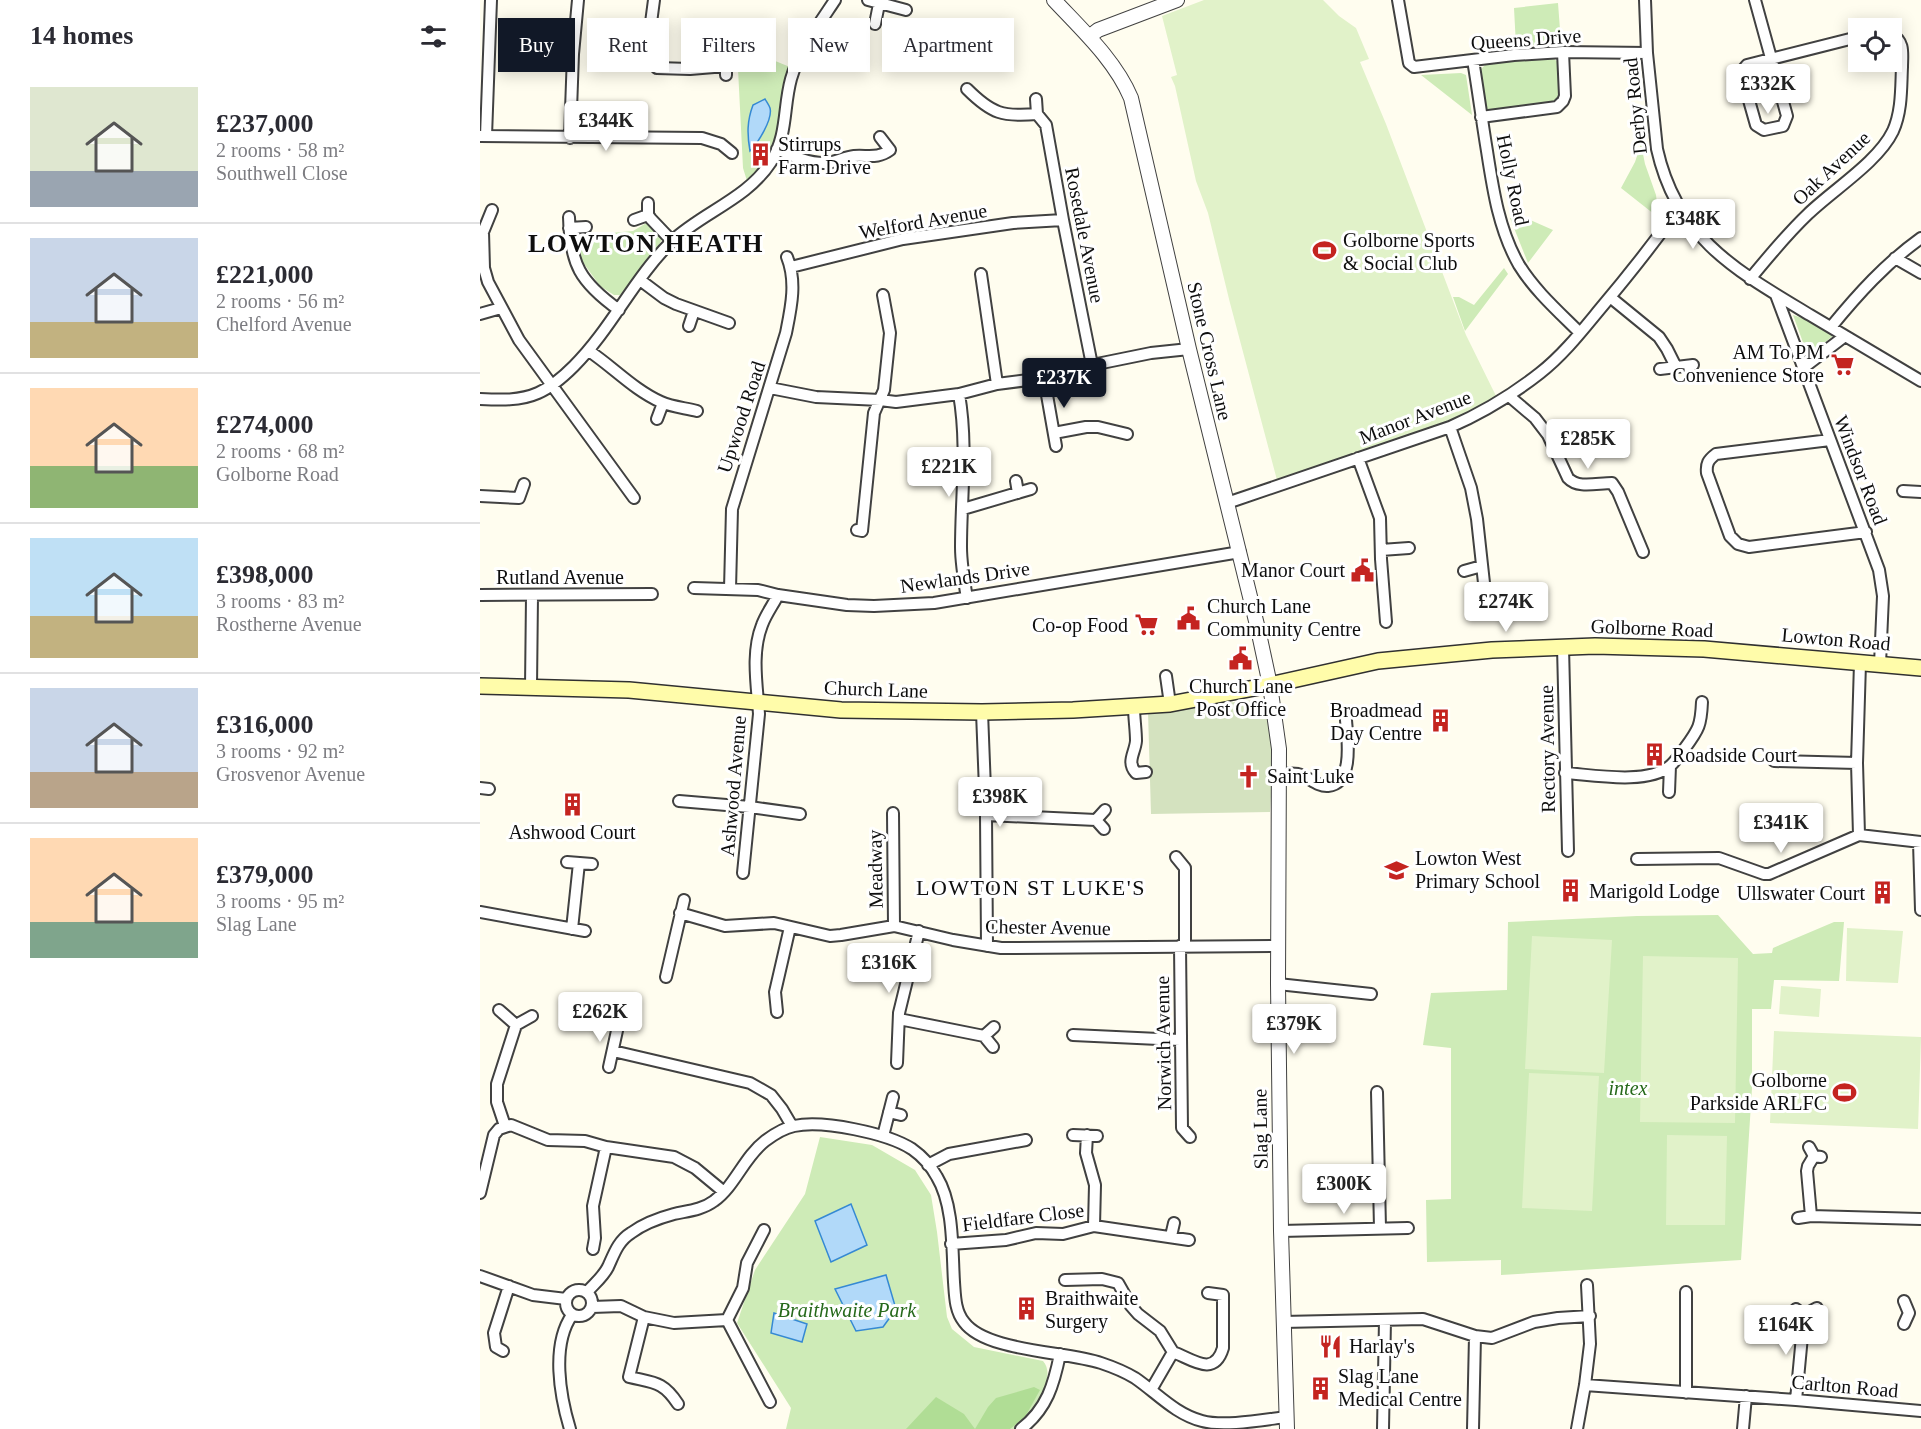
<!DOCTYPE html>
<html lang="en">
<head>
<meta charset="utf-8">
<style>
	:root { --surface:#fff; --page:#f2f2f3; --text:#2b2b33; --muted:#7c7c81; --line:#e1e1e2; --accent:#111827 }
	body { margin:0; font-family:Georgia,serif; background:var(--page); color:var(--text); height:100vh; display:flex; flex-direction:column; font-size:22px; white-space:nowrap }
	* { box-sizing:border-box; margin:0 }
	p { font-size:20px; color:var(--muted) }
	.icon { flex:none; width:33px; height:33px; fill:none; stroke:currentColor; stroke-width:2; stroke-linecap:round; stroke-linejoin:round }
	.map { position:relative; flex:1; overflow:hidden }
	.side { display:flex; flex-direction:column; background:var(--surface); width:480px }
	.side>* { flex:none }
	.top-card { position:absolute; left:18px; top:18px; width:570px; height:54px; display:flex; gap:12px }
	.tools { position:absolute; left:1368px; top:18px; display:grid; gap:12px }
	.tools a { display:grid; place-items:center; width:54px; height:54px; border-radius:0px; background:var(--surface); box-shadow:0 3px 15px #0003; font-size:30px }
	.price { position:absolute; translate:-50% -51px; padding:0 14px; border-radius:6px; background:#fff; color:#222; font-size:20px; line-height:39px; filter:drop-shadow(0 2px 3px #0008) }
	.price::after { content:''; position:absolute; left:50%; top:36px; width:18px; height:14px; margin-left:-9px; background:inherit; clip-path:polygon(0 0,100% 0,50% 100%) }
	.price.active { background:var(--accent); color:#fff }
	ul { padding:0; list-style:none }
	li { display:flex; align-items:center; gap:18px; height:150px; padding:0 30px }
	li+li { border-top:2px solid var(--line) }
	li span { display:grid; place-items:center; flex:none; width:168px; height:120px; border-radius:0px; color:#555 }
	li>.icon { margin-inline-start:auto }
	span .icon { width:72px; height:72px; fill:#fffc; stroke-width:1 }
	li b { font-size:26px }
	h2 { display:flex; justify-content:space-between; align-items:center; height:72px; padding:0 30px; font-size:26px }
	.tag { padding:0 21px; border-radius:0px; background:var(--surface); box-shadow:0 3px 15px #0003; font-size:21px; line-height:54px }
	.tag.active { background:var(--accent); color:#fff }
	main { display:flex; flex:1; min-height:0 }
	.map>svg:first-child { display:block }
</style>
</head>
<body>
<main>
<section class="side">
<h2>14 homes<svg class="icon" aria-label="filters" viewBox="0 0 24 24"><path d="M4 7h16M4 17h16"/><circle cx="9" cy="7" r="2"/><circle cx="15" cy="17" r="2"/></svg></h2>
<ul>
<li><span style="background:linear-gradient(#dfe7d0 70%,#9aa5b1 0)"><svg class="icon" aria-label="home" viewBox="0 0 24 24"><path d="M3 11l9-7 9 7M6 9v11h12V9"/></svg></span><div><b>£237,000</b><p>2 rooms · 58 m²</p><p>Southwell Close</p></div></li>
<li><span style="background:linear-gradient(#c9d6e8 70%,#c2b280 0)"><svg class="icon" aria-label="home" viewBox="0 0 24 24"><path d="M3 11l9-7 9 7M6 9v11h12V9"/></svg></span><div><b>£221,000</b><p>2 rooms · 56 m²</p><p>Chelford Avenue</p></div></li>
<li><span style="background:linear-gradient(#ffd9b3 65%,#8fb573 0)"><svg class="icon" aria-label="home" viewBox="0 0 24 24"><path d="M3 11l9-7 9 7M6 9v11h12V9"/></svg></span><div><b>£274,000</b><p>2 rooms · 68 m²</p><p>Golborne Road</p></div></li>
<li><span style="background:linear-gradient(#bfe0f5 65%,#c2b280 0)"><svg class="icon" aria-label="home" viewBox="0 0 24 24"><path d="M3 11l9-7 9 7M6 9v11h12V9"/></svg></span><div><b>£398,000</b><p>3 rooms · 83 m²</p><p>Rostherne Avenue</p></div></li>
<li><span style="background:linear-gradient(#c9d6e8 70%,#b9a48a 0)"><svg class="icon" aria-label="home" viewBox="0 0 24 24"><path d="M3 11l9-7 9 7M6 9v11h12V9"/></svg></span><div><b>£316,000</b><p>3 rooms · 92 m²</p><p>Grosvenor Avenue</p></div></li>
<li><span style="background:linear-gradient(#ffd9b3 70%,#7fa58c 0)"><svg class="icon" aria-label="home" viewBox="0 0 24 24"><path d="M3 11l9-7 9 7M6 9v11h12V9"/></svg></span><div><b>£379,000</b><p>3 rooms · 95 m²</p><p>Slag Lane</p></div></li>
</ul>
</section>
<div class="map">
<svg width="1441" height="1429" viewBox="0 0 1441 1429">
	<rect width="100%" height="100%" fill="#fffdef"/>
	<path fill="#ceebb7" d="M1078 3 1081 43 1036 46 1034 8Z
		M276 47 283 56 310 67 307 84 303 86C301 113 301 142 284 164 279 170 272 176 267 181L263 168 257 49Z
		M1073 58 1080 64 1081 97 1075 104 1010 112 1004 107 1000 70 1007 63Z
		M981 73 986 75 992 115 941 75Z
		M1161 144 1165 164 1176 195 1179 218 1141 188 1155 162Z
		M1030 218 1048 219 1073 230 1048 263Z
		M168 222 183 237 179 245 140 295H134L120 286 102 261 97 236 153 231Z
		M1024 268 1028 274 985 331 973 297H979L994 305Z
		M1313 315 1325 319 1354 335 1328 356Z
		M1238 915 1273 954 1292 953 1293 948 1354 922H1364L1359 981 1294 980 1291 1009H1272V1088L1261 1260 1021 1275V1260L947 1262 946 1200 971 1199V1048L943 1045 951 993 1027 990 1028 922 1157 916Z
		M340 1137 392 1145 435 1170 451 1195 457 1232 467 1317 472 1329 494 1347 563 1361C579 1379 548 1417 534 1429H306L311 1408 257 1323 275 1270 325 1194Z"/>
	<path fill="#b0dd95" d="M554 1387 560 1390 545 1417 530 1429H426L456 1397 484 1414 495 1429 508 1407 516 1398Z"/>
	<path fill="#d4e2bf" d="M775 700 786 702 794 749 790 812 671 814 668 711Z"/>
	<path fill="#e1f2c9" d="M724 0H843L859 16 876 28 889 59 880 62 906 124 986 335 1017 398 974 419 797 480 750 303 728 213 716 181 695 86 691 77 697 75 682 16Z
		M1367 928 1423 931 1418 983 1366 981Z
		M1052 936 1132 940 1124 1073 1045 1069Z
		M1163 956 1258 958 1255 1123 1160 1122Z
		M1301 986 1341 989 1339 1017 1299 1014Z
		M1294 1031 1441 1037 1438 1129 1290 1123Z
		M1049 1073 1119 1076 1112 1211 1042 1208Z
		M1187 1135 1247 1136 1245 1225H1186Z"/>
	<path fill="#b1d9f9" stroke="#3589d3" stroke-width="1.5" d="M285 99C286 101 289 105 290 108 293 119 278 143 270 151 267 134 267 121 273 105Z
		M371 1204 387 1245 351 1262 335 1221Z
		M406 1275 416 1309 403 1327 376 1331 355 1289Z
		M294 1313 327 1324 322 1342 291 1333Z"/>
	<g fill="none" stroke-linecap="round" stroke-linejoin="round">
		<defs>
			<path id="minor" d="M174 0 167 53C168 60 171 63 177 68L210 69 246 66
				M388 0 426 10
				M918 0 929 63 934 67 1034 55 1083 52 1167 53
				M1165 0 1167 53 1177 149C1197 239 1257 271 1330 315 1367 337 1404 359 1441 381
				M1275 0 1307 116 1303 126 1284 130 1276 125 1261 72 1267 65 1378 37
				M395 24 399 4
				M246 55V75
				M993 60C998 90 1002 121 1007 151 1013 190 1019 230 1039 265 1055 291 1079 312 1100 333
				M487 89C512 114 523 117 557 114
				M556 99 557 114 566 125 583 220 612 365
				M1001 117 1077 107 1083 101 1085 96 1083 52
				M0 136 222 138 241 144 252 153
				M6 136 11 0
				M90 138 93 54 98 0
				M297 149C312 156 330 164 347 163 356 162 365 157 374 156 388 155 398 159 410 150L400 137
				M168 203V215L171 219 192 241
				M12 210 3 232 4 268 8 282 39 340 154 498
				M89 217C90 264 100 282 139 310
				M154 220 168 215
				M89 228 106 227
				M1415 258 1441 273
				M311 267 423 239 533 223 583 220
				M501 274 517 384
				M1270 279C1288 257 1307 234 1328 214 1354 189 1398 162 1413 131 1422 111 1421 88 1422 67 1422 55 1425 41 1412 35
				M160 280 184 298 196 304 249 323
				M1296 295 1399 570 1403 596 1400 664
				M1130 297 1179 337 1187 349 1196 367
				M0 314 21 308
				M209 326 214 311
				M1351 327C1378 294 1406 263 1441 238
				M109 351C133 367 154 390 181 402 192 407 206 408 217 411
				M1323 368 1365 336
				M1180 369 1213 365
				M564 378 576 446
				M290 388 336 397 400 400 416 402 479 394 517 384 564 378 612 365 671 353 709 349
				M479 394C488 446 481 495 481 547 481 564 484 581 487 598
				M1029 396 1055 418 1068 435 1088 478C1098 489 1117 483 1132 483L1138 492 1163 552
				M0 399C20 400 40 401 58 393 72 387 84 376 94 366 132 328 154 278 192 241 223 212 267 199 291 162 308 134 303 108 311 79 319 51 339 24 355 0
				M177 419 183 403
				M970 427 991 488 997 519 1004 583
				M574 433 606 427H618L647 434
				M1350 440 1236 454C1228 460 1226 464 1227 473L1250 536 1258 544 1269 547 1386 532
				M878 458 900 518 901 559 906 622
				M536 481 538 493
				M1423 491 1441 492
				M0 496 39 498 44 484
				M747 503 970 427C1002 413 1032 395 1060 373 1083 355 1101 332 1120 309 1147 277 1174 243 1199 208
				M483 509 551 489
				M377 530 382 531 394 413 404 390 410 333 403 295
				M901 550 929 548
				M984 571 1002 566
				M214 588 278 590 298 595 367 605 394 606 454 603 760 552
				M250 589 252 509 306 333C311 308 317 282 307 257
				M0 595 172 594
				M1083 647 1088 851
				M686 676 690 704
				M51 687 52 596
				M654 707C654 718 656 730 656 741 655 753 646 762 656 773L666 772
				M502 712 506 815 507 946
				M1294 761 1377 763
				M1085 773C1114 775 1167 785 1190 766 1196 761 1200 754 1205 748 1219 729 1221 725 1222 702
				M799 774C805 774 812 773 818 774 828 776 837 787 848 786 875 783 867 737 866 720
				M0 788 9 789
				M1189 792 1190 766
				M199 801 270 807 320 814
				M413 813 414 926
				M506 815 616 820
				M624 829 616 820 625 810
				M1379 835 1377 763 1380 663
				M1439 842 1441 910
				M696 857 705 868V946
				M1157 859 1239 858 1284 874H1289L1379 835 1441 842
				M87 862 112 864
				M263 873 279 714C277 685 271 653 282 625 286 614 293 605 298 595
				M0 912 105 931
				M200 913 245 926 294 923 350 936 361 935 414 926 473 940 521 948 798 946
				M92 929 99 863
				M700 946 702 1128 710 1137
				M186 977 204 900
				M798 984 891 994
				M19 1010 36 1025 52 1016
				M297 1012 295 992 310 927
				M419 1019 504 1036
				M593 1035 700 1040
				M513 1047 504 1036 514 1027
				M133 1051 270 1083 291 1095 302 1109 312 1126
				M417 1063 419 1013 439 931
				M129 1067 138 1026
				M897 1092 900 1228
				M409 1112 421 1115
				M25 1126 17 1102V1084L36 1025
				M593 1135 617 1136
				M607 1135 606 1153 615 1185 614 1226
				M403 1136 413 1097
				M1329 1147 1334 1156 1341 1157
				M448 1165 469 1154 546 1140
				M0 1193 14 1135 19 1129 31 1125 68 1140 105 1141 126 1147 194 1157 215 1168 244 1192
				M1331 1216 1327 1171 1328 1166 1334 1156
				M1318 1218 1331 1216 1441 1219
				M801 1231 928 1228
				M691 1236 694 1223
				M471 1244 526 1240 556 1233 583 1234 614 1226 709 1240
				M113 1249 115 1238 113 1206 126 1147
				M0 1276 53 1295 86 1299
				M585 1280 622 1279 638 1283 651 1306 658 1314 680 1331 693 1352 671 1390
				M86 1303a13 13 0 1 1 26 0a13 13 0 1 1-26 0Z
				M107 1292C114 1284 123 1277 128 1267 134 1254 138 1241 151 1233 163 1224 179 1218 194 1214 207 1211 222 1210 234 1201 255 1186 264 1157 285 1141 293 1135 304 1128 314 1126 343 1120 407 1133 432 1149 442 1156 451 1166 457 1177 474 1205 472 1250 474 1282 475 1296 475 1311 484 1322 506 1352 586 1351 621 1363 633 1367 645 1372 655 1378 677 1393 695 1414 722 1421 744 1427 782 1420 806 1417
				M112 1307 141 1306 164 1317 194 1323 247 1320
				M1316 1309 1324 1315 1337 1308
				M164 1317 149 1377C174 1383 183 1381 198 1404
				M247 1320 263 1288 267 1263 284 1230
				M247 1320 290 1402
				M803 1322 943 1319 995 1336 1012 1338 1054 1322 1078 1318 1110 1316
				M1424 1324 1429 1313 1424 1301
				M23 1351 16 1347 14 1333 29 1286
				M693 1352C712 1359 734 1378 743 1348V1295L728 1293
				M1105 1385 1316 1400 1441 1411
				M1206 1393V1292
				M1316 1400 1324 1315
				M90 1429C80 1396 71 1345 92 1315
				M541 1429C567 1409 574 1384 580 1354
				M903 1429 905 1320
				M993 1429 995 1336
				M1097 1429 1105 1385 1110 1344 1107 1285
				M1263 1429 1266 1396"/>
			<path id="tertiary" d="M574 0C602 30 635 60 651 98L709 349 778 629 790 685 799 749 798 984 801 1231 807 1429
				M609 37 618 30 697 0"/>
			<path id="secondary" d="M0 686 149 690 361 710 502 712 593 710 690 704 790 685 898 661 1012 650 1115 646 1224 649 1441 668"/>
		</defs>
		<use href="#minor" stroke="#414141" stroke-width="14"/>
		<use href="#tertiary" stroke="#414141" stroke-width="16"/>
		<use href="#secondary" stroke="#303030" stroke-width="18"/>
		<use href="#minor" stroke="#fff" stroke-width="10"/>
		<use href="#tertiary" stroke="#fff" stroke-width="14"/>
		<use href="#secondary" stroke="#fffcaa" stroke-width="15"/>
	</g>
	<defs>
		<symbol id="building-bare" viewBox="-9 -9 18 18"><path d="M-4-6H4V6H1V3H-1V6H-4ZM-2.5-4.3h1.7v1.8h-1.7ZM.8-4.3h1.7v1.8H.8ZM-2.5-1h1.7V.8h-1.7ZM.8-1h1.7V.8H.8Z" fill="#c42420" stroke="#fff" stroke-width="2.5" paint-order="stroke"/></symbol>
		<symbol id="stadium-bare" viewBox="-9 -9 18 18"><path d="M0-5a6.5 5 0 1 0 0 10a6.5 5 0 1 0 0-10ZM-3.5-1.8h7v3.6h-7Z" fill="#c42420" stroke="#fff" stroke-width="2.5" paint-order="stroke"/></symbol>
		<symbol id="supermarket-bare" viewBox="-9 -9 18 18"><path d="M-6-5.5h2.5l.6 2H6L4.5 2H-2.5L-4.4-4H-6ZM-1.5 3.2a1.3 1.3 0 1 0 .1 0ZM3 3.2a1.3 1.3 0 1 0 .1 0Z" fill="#c42420" stroke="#fff" stroke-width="2.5" paint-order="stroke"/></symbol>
		<symbol id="civic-bare" viewBox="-9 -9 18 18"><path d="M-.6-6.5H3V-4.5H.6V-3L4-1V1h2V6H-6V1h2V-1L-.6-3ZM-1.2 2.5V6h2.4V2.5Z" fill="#c42420" stroke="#fff" stroke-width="2.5" paint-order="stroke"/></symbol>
		<symbol id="church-bare" viewBox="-9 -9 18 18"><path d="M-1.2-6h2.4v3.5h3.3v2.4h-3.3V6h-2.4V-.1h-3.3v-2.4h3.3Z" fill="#c42420" stroke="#fff" stroke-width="2.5" paint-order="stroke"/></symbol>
		<symbol id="school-bare" viewBox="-9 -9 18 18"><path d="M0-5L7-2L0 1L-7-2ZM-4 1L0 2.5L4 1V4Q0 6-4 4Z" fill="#c42420" stroke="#fff" stroke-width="2.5" paint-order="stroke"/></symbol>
		<symbol id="restaurant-bare" viewBox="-9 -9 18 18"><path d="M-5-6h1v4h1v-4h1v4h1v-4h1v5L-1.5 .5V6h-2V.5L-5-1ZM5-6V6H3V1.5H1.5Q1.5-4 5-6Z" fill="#c42420" stroke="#fff" stroke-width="2.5" paint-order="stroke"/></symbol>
	</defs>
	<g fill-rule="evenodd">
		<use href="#building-bare" x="264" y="138" width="33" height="33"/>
		<use href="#stadium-bare" x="828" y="234" width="33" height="33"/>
		<use href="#supermarket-bare" x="1346" y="348" width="33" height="33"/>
		<use href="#civic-bare" x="866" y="554" width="33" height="33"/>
		<use href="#civic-bare" x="692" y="602" width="33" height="33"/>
		<use href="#supermarket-bare" x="650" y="608" width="33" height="33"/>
		<use href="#civic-bare" x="744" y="642" width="33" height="33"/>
		<use href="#building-bare" x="944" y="704" width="33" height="33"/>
		<use href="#building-bare" x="1158" y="738" width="33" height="33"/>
		<use href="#church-bare" x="752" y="760" width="33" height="33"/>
		<use href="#building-bare" x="76" y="788" width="33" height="33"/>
		<use href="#school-bare" x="900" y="854" width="33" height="33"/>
		<use href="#building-bare" x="1074" y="874" width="33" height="33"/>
		<use href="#building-bare" x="1386" y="876" width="33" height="33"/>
		<use href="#stadium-bare" x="1348" y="1076" width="33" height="33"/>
		<use href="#building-bare" x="530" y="1292" width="33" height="33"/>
		<use href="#restaurant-bare" x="834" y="1330" width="33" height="33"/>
		<use href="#building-bare" x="824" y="1372" width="33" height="33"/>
	</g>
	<g text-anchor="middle" stroke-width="6" stroke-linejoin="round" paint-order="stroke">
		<g font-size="20" fill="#0e0e0e" stroke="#fff">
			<text transform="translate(1046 39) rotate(-4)" y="7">Queens Drive</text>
			<text transform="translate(1155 106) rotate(-96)" y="7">Derby Road</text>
			<text transform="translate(1351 168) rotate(-43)" y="7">Oak Avenue</text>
			<text transform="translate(1033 180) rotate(78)" y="7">Holly Road</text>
			<text transform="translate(443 221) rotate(-10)" y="7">Welford Avenue</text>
			<text transform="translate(605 235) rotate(79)" y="7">Rosedale Avenue</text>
			<text transform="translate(730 351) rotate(77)" y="7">Stone Cross Lane</text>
			<text transform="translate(261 417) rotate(-72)" y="7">Upwood Road</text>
			<text transform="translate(935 417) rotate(-21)" y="7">Manor Avenue</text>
			<text transform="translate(1381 470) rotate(69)" y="7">Windsor Road</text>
			<text x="80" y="584">Rutland Avenue</text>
			<text transform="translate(485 577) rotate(-8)" y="7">Newlands Drive</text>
			<text transform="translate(1172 628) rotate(2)" y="7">Golborne Road</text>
			<text transform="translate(1356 639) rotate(5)" y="7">Lowton Road</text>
			<text transform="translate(396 689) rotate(2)" y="7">Church Lane</text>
			<text transform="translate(1067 749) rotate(-91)" y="7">Rectory Avenue</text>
			<text transform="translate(253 786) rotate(-85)" y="7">Ashwood Avenue</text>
			<text transform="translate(395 869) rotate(-91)" y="7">Meadway</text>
			<text transform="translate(568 927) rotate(1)" y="7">Chester Avenue</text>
			<text transform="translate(683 1043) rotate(-91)" y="7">Norwich Avenue</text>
			<text transform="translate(780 1129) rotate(-91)" y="7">Slag Lane</text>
			<text transform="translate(543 1217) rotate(-7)" y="7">Fieldfare Close</text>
			<text transform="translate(1365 1386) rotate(5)" y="7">Carlton Road</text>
		</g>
		<g font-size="20" fill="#0e0e0e" stroke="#fff" text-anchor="start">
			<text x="298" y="151">Stirrups<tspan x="298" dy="23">Farm Drive</tspan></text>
			<text x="863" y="247">Golborne Sports<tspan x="863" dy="23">&amp; Social Club</tspan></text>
			<text x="1344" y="359" text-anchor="end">AM To PM<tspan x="1344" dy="23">Convenience Store</tspan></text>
			<text x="865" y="577" text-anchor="end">Manor Court</text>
			<text x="727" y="613">Church Lane<tspan x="727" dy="23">Community Centre</tspan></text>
			<text x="648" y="632" text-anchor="end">Co-op Food</text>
			<text x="761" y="693" text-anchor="middle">Church Lane<tspan x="761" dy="23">Post Office</tspan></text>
			<text x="942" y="717" text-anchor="end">Broadmead<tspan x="942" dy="23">Day Centre</tspan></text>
			<text x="1192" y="762">Roadside Court</text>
			<text x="787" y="783">Saint Luke</text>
			<text x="92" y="839" text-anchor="middle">Ashwood Court</text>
			<text x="935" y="865">Lowton West<tspan x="935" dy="23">Primary School</tspan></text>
			<text x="1109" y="898">Marigold Lodge</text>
			<text x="1385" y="900" text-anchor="end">Ullswater Court</text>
			<text x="1347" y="1087" text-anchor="end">Golborne<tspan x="1347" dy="23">Parkside ARLFC</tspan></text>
			<text x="565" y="1305">Braithwaite<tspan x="565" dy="23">Surgery</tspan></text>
			<text x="869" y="1353">Harlay's</text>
			<text x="858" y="1383">Slag Lane<tspan x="858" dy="23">Medical Centre</tspan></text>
		</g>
		<g font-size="20" font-style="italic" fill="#26691b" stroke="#fff">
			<text x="1148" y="1095">intex</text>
			<text x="367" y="1317">Braithwaite Park</text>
		</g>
		<g font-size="22" letter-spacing="1.5" fill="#0e0e0e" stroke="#fff">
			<text x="551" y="895">LOWTON ST LUKE'S</text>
		</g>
		<g font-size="26" font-weight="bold" letter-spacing="1.5" fill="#0e0e0e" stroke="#fff">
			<text x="166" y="252">LOWTON HEATH</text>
		</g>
	</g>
</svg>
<div class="tools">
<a><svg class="icon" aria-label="locate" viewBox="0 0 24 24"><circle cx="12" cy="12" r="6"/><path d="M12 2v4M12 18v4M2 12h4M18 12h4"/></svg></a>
</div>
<b class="price" style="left:1288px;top:115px">£332K</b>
<b class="price" style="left:126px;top:152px">£344K</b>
<b class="price" style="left:1213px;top:250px">£348K</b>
<b class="price active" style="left:584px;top:409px">£237K</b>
<b class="price" style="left:1108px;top:470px">£285K</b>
<b class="price" style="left:469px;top:498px">£221K</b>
<b class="price" style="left:1026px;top:633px">£274K</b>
<b class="price" style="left:520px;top:828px">£398K</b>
<b class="price" style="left:1301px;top:854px">£341K</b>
<b class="price" style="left:409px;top:994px">£316K</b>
<b class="price" style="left:120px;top:1043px">£262K</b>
<b class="price" style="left:814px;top:1055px">£379K</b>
<b class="price" style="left:864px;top:1215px">£300K</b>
<b class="price" style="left:1306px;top:1356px">£164K</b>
<div class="top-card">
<a class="tag active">Buy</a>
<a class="tag">Rent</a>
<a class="tag">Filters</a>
<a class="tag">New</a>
<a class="tag">Apartment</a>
</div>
</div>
</main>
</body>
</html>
